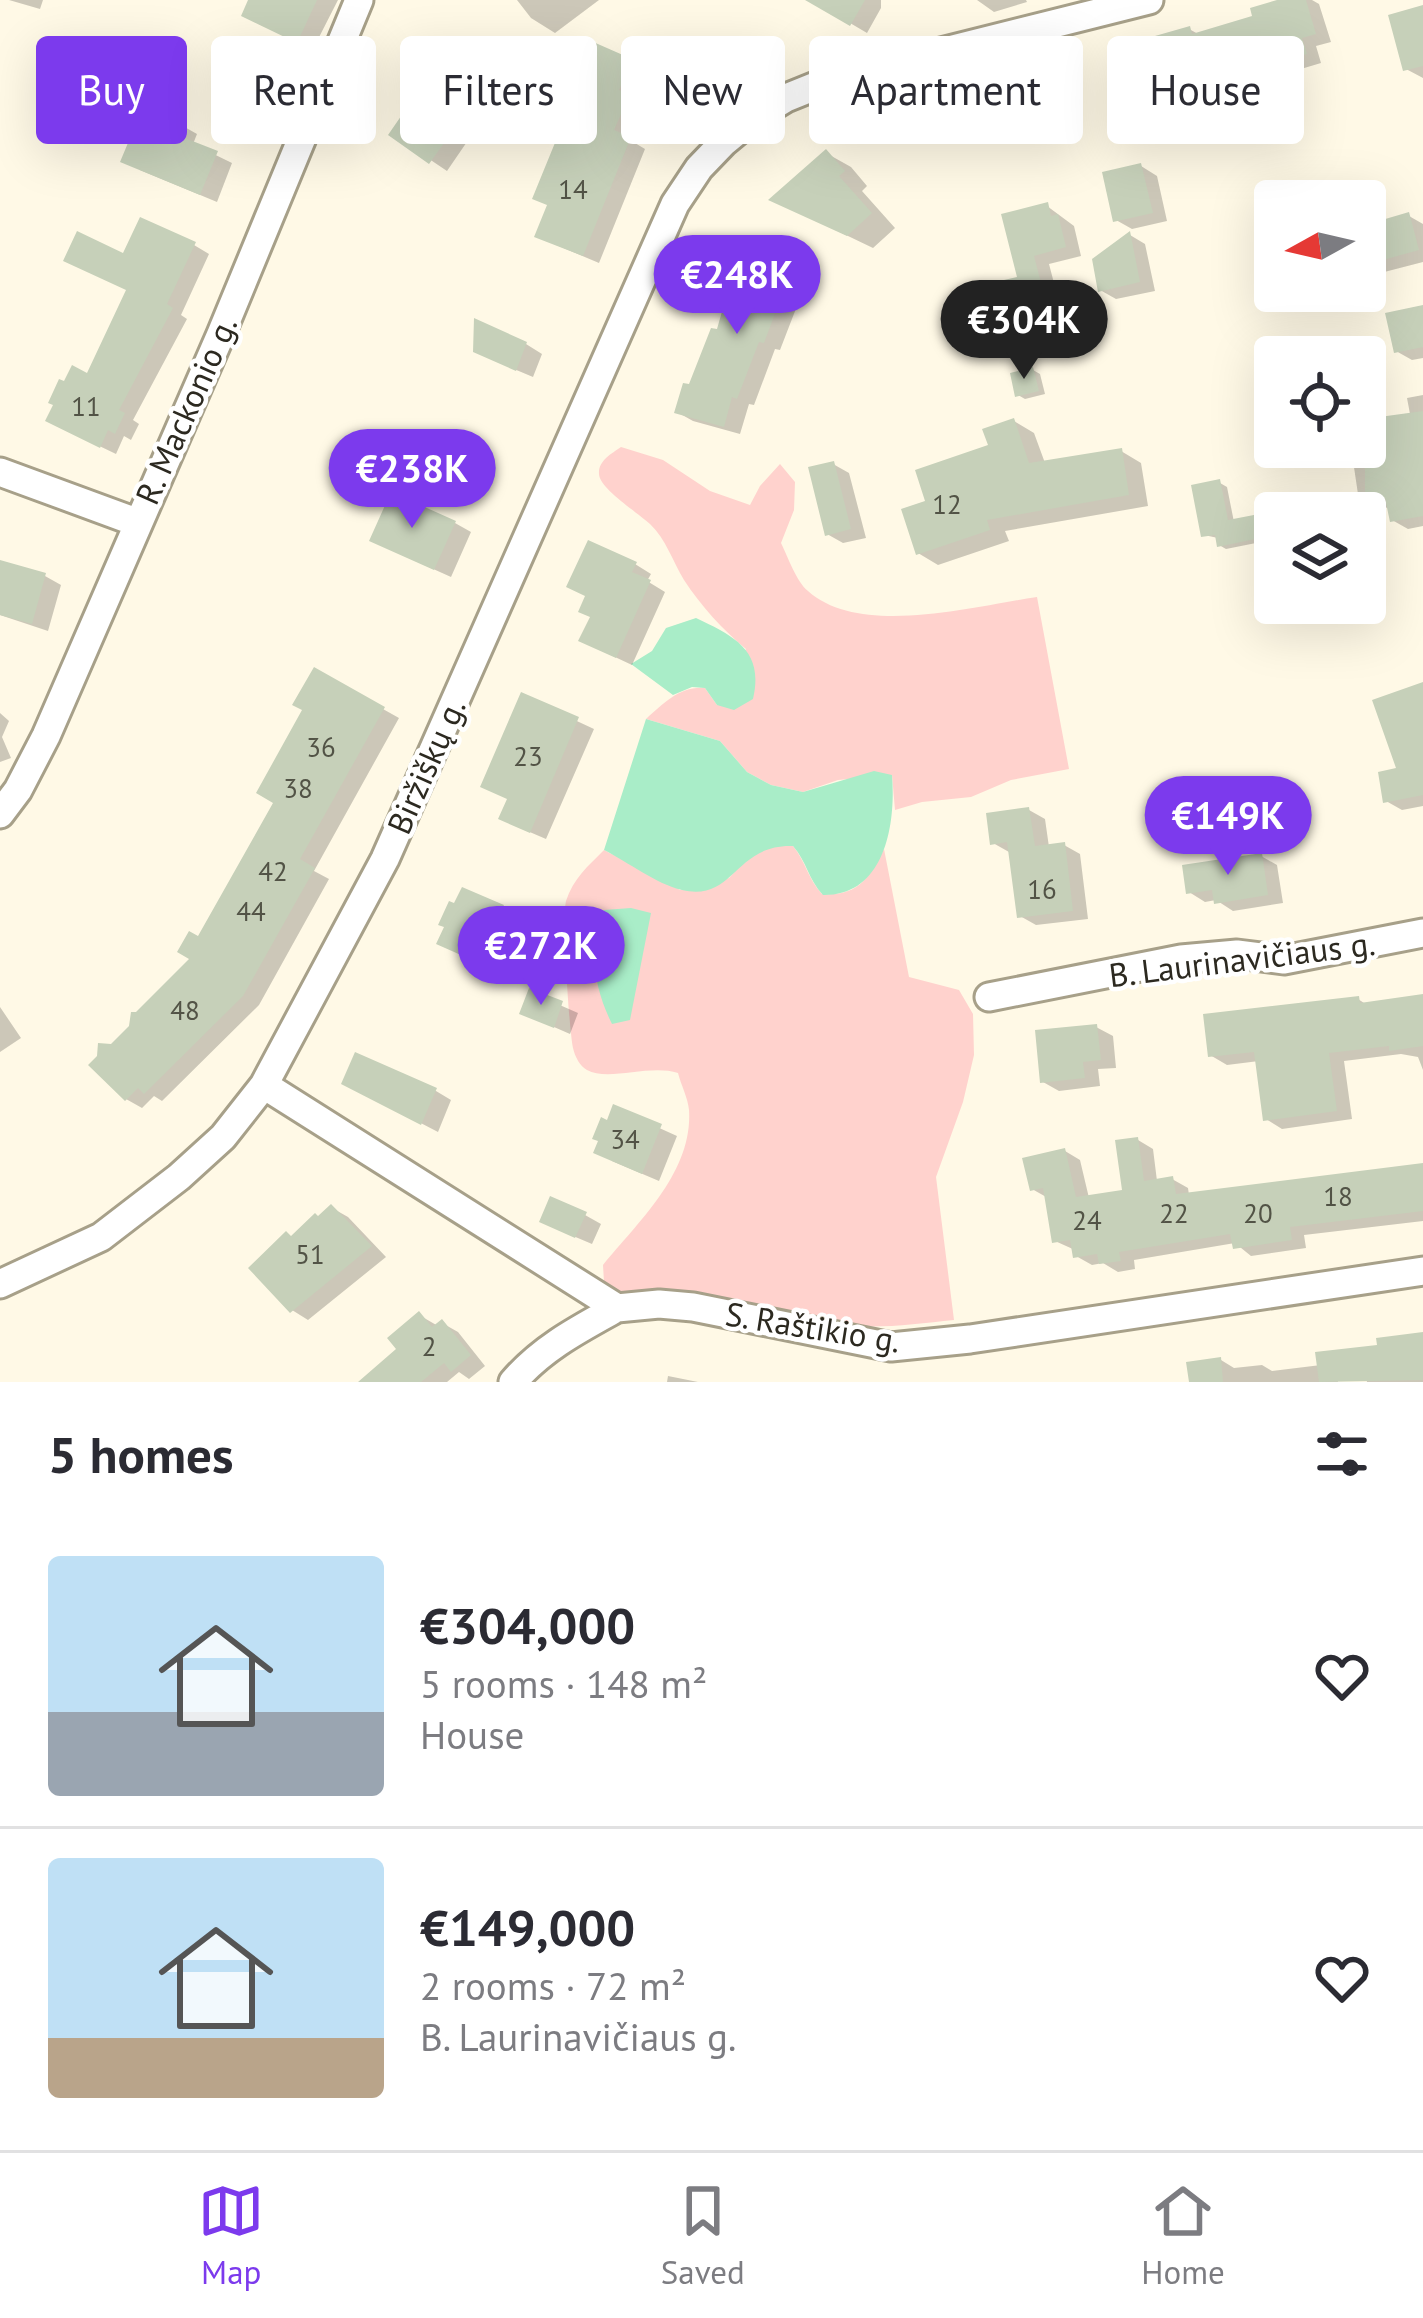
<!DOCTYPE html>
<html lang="en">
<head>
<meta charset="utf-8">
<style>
	:root { --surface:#fff; --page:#f2f2f3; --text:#2b2b33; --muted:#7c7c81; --line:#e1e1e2; --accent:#7c3aed }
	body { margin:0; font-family:"PT Sans",sans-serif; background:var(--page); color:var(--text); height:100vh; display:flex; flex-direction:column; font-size:45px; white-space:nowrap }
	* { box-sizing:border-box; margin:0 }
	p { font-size:39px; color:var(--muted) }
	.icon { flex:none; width:66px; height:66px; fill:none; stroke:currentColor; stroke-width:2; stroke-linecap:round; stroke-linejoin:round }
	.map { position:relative; height:1382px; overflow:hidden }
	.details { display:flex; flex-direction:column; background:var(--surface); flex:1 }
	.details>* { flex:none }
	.guide { position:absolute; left:36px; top:36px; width:1353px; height:108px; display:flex; gap:24px }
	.needle { width:78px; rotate:262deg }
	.controls { position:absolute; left:1254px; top:180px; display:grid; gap:24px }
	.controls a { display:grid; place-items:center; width:132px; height:132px; border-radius:12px; background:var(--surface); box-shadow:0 12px 48px #0002; font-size:60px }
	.price { position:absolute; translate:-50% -102px; padding:0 27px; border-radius:42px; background:var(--accent); color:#fff; font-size:39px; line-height:78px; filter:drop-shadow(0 3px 6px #0008) }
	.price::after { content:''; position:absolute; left:50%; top:72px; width:36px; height:27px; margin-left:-18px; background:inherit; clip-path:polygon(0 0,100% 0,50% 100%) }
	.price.active { background:#222; color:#fff }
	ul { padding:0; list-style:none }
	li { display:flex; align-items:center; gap:36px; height:300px; padding:0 48px }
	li+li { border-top:3px solid var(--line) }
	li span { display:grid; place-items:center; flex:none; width:336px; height:240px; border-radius:12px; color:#555 }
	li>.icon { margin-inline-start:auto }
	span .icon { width:144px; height:144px; fill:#fffc; stroke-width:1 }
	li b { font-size:51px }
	h2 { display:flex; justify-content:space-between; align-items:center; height:144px; padding:0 48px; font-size:51px }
	.pill { padding:0 42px; border-radius:12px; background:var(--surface); box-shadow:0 12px 48px #0002; font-size:42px; line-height:108px }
	.pill.active { background:var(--accent); color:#fff }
	.dock { display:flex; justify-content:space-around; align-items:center; height:168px; border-top:3px solid var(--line); background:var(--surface); font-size:33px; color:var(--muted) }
	.dock a { display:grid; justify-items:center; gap:6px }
	.dock .active { color:var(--accent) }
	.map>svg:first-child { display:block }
</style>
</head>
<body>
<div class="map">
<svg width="1423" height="1382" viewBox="0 0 1423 1382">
	<rect width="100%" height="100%" fill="#fff9e6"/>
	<path fill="#ffd2cd" d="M621 447 663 460 710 491 750 505 760 486 780 464 795 482 794 510 781 543C788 557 796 581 808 591 860 638 975 606 1037 597L1069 769 1011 780 971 797 922 802 895 810 892 775 838 780 803 792 771 785 747 772 720 741 646 719C664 703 680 686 705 688L717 705 746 649C723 630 701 606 684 580 673 562 666 539 650 524 638 513 599 488 599 474 598 461 611 454 621 447Z
		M773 846H793C806 862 808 879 822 894 859 896 868 879 884 849L909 977 959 990 973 1014 974 1055 963 1102 936 1177 954 1320C915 1324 874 1330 835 1324 760 1313 692 1288 616 1293L604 1282 603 1265C639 1221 693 1172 689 1110 688 1098 681 1085 678 1073 649 1064 608 1082 587 1070 580 1066 575 1057 573 1048 569 1030 562 915 566 901 573 879 588 866 604 850L680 890 729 878 749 856Z"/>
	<path fill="#a9edc8" d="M696 618C736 637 764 651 753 699L734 710 717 705 705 688 692 687 673 695 631 664 652 651 666 628Z
		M646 719 720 741 747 772 771 785 803 792 874 771 892 775C896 824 885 896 823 895 808 879 807 862 793 846 734 844 735 902 682 890 656 884 628 862 604 850Z
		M631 908 651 913 630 1020 612 1024C594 988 587 947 604 910Z"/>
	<path fill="#0003" d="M9 0H43L40 9Z
		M252 0H338L313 49 259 24Z
		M517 0H599L555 33 531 18Z
		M811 0H881V8L867 33Z
		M977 0H1026L1027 2 994 12Z
		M1287 0H1312L1319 4 1331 42 1316 46 1321 63 1254 83 1237 70 1177 88 1179 93 1148 103 1132 93 1149 54 1189 29 1200 35 1256 18Z
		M1423 8V78L1406 69Z
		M631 61 647 70 634 100 644 106 630 140 645 149 599 263 554 244 550 206 573 117Z
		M434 106 473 133 447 171 392 134Z
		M181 125 197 134 193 144 232 163 217 202 140 170Z
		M826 153 851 167 867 186 862 191 895 228 873 248 773 200Z
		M1141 166 1157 176 1167 221 1132 229 1116 220Z
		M1047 206 1074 226 1081 256 1049 264 1060 306 1029 314 1012 304Z
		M1409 216 1423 224V262L1365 277V228Z
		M1130 235 1145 244 1155 291 1116 299 1100 290Z
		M194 245 209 254 181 315 187 319 133 420 139 424 131 440 124 436 116 454 64 429 129 290 125 257Z
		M798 262 814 271 807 295 802 293 780 350 775 349 754 405 749 404 740 434 693 421 677 412 719 333Z
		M1423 308V358L1412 360 1396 351Z
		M526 344 542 354 533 377 493 360Z
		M1033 370 1040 374 1045 394 1025 399 1018 395Z
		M1423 395V526L1408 529 1392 520 1390 507 1374 510 1359 501 1351 447H1365V422L1410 414 1407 398Z
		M1014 421 1034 433 1045 463 1121 451 1141 463 1148 506 1005 531 1009 541 938 565 918 553 929 503 992 447Z
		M833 464 849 473 866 538 843 543 827 534Z
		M1220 483 1227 487 1234 522 1268 521 1271 540 1226 549 1219 545 1218 538 1204 535Z
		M455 523 471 532 451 577 389 549Z
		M635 564 651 574 647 581 665 592 632 665 598 649 588 596Z
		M45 576 61 585 48 631 0 615V582Z
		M315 671 399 718 314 871 329 879 259 1005 162 1101 154 1096 142 1108 126 1099 112 1047 194 958 199 940 277 802Z
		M1423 685V806L1402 810 1386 801 1400 770Z
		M523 696 594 729 546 839 518 827 510 800Z
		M0 713 9 721 2 737 11 758 0 762Z
		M1029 810 1045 819 1049 847 1064 845 1080 854 1088 919 1036 925 1020 916 1009 852 993 843Z
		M1261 856 1277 865 1283 903 1233 911 1216 900 1205 902 1189 892Z
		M502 908 534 931 520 962 503 954 496 970 456 952Z
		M530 992 578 1013 570 1034 522 1013Z
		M1423 997V1070L1418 1057 1401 1054 1344 1061 1352 1119 1282 1129 1266 1119 1259 1061 1227 1065 1210 1055 1358 999 1367 1005Z
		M0 1007 21 1038 0 1052Z
		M1096 1027 1113 1036 1116 1068 1098 1069 1100 1086 1059 1091 1043 1082Z
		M436 1091 451 1100 438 1132 361 1092Z
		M615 1108 677 1136 659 1181 612 1161 609 1124Z
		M1138 1140 1153 1149 1157 1181 1172 1179 1188 1188 1189 1195 1423 1164V1221L1304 1235 1306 1248 1251 1256 1235 1243 1134 1260 1135 1269 1118 1272 1103 1263 1092 1265 1076 1256 1075 1250 1055 1241 1048 1198 1032 1189 1065 1151 1080 1160 1089 1198 1125 1192Z
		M332 1208 348 1217 386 1257 308 1320 292 1310 293 1239Z
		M585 1215 601 1224 592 1244 559 1230Z
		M419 1315 438 1326 442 1323 458 1332 485 1366 469 1379 459 1372 447 1382H362L401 1349Z
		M1423 1335V1382H1367L1361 1350Z
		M1221 1360 1234 1368 1262 1365 1272 1371 1321 1365 1337 1374 1338 1382H1192Z
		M668 1376 698 1382H667Z"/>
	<path fill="#c6d0b9" d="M248 0H317L297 43 241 16Z
		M805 0H865L850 26Z
		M1277 0H1306L1316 34 1302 38 1307 54 1236 76 1230 59 1162 80 1164 84 1130 95 1118 61 1145 52 1141 40 1190 26 1192 34 1252 16 1250 8Z
		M1423 5V66L1403 71 1388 15Z
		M591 41 632 59 619 90 630 94 614 130 631 137 583 256 534 237 547 205 532 199 568 111 572 113 590 70 579 65Z
		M417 93 459 122 429 164 388 135Z
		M143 107 182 123 177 135 218 151 200 195 120 162Z
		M826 149 845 171 839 176 872 213 847 236 768 200Z
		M1141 163 1153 213 1113 222 1102 172Z
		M1048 202 1051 216 1058 214 1066 247 1034 256 1045 298 1010 306 1004 280 1017 277 1001 214Z
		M1409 212 1419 250 1365 265V225Z
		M140 217 196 242 167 304 173 308 119 410 125 413 115 434 108 430 100 448 45 421 53 405 48 403 59 379 64 381 72 365 87 373 126 290 63 261 77 231 123 253Z
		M1130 231 1140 282 1098 292 1092 259Z
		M752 246 799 259 790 288 785 287 764 343 759 342 737 399 732 397 724 427 674 413 683 383 689 384 711 328 717 329 725 301 729 303 738 273 743 275Z
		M1423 305V347L1394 353 1385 313Z
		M474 318 527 342 516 371 473 352Z
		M1033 367 1039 391 1015 397 1010 373Z
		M1423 411V516L1390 522 1385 498 1365 501V419Z
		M1014 418 1029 463 1122 448 1129 495 987 520 990 530 916 555 901 509 925 501 915 470 988 445 982 429Z
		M834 461 851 529 825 536 808 467Z
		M1220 479 1228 520 1275 511V535L1217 547 1215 535 1201 537 1191 485Z
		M391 492 456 521 434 570 369 541Z
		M588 540 637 562 632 572 651 580 616 658 578 641 590 617 578 612 585 596 566 587Z
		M0 560 46 573 32 624 0 615Z
		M314 667 385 707 300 859 315 868 243 996 144 1094 138 1088 125 1101 88 1065 97 1056 98 1043 111 1044 129 1026 131 1012H136L189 959 177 952 189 931 198 936 273 803 256 793 302 710 292 705Z
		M1423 682V795L1383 803 1378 772 1396 768 1372 700Z
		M521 692 579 717 530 833 498 819 507 799 480 787Z
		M1029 807 1035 846 1065 842 1073 911 1017 918 1007 842 990 845 986 813Z
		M1262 853 1268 895 1214 904 1212 890 1186 894 1182 865Z
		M462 887 504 905 501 911 519 919 504 955 486 947 479 963 436 944 444 927 438 925 449 901 454 903Z
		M529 988 563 1001 554 1028 519 1014Z
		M1423 994V1046L1389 1051V1046L1329 1053 1337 1111 1263 1121 1254 1052 1208 1057 1203 1014 1359 996 1360 1003Z
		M1097 1024 1101 1060 1083 1062 1085 1078 1040 1083 1035 1030Z
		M355 1052 437 1088 421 1125 341 1084Z
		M613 1104 662 1124 642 1174 593 1153 598 1141 592 1139 601 1117 607 1120Z
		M1138 1137 1144 1181 1173 1176 1176 1194 1423 1163V1211L1290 1227 1292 1240 1233 1249 1230 1234 1119 1252 1121 1261 1099 1264 1097 1254 1073 1258 1070 1240 1052 1243 1043 1188 1030 1191 1022 1158 1065 1148 1076 1197 1122 1190 1115 1140Z
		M550 1196 587 1212 575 1238 539 1222Z
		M331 1204 372 1246 290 1313 248 1268 286 1231 291 1236 315 1213 318 1216Z
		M419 1311 432 1327 442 1319 471 1355 451 1372 444 1363 421 1382H358L396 1349 387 1338Z
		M1423 1332V1380L1319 1382 1315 1352 1377 1345 1376 1338Z
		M1221 1357 1223 1382H1189L1186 1362Z"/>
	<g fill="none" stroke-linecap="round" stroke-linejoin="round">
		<defs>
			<path id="minor" d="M0 472 136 522
				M0 814 18 790 46 736 221 334 359 0
				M989 997 1181 959 1237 954 1284 960 1423 933
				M264 1085 617 1308 659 1304 693 1307 891 1347 970 1339 1423 1271
				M0 1284 101 1237 179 1177 223 1137 264 1085 385 859 675 204 699 168 724 142 753 118 786 98 833 79 1149 0
				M513 1382C542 1348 579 1329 617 1308"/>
		</defs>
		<use href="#minor" stroke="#a7a089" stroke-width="33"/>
		<use href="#minor" stroke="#fff" stroke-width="27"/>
	</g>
	<g text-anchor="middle" stroke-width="9" stroke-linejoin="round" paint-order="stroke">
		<g font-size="27" fill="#525346">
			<text x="573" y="199">14</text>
			<text x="86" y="416">11</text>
			<text x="947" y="514">12</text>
			<text x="321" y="757">36</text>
			<text x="528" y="766">23</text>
			<text x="298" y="798">38</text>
			<text x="273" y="881">42</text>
			<text x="1042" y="899">16</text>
			<text x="251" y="921">44</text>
			<text x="185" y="1020">48</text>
			<text x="625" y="1149">34</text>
			<text x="1338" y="1206">18</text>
			<text x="1174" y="1223">22</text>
			<text x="1258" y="1223">20</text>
			<text x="1087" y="1230">24</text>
			<text x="310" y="1264">51</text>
			<text x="429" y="1356">2</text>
		</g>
		<g font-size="33" fill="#2c2920" stroke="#fff">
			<text transform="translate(186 410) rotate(-66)" y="12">R. Mackonio g.</text>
			<text transform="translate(426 766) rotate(-66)" y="12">Biržiškų g.</text>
			<text transform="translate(1242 959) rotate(-7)" y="12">B. Laurinavičiaus g.</text>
			<text transform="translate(813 1327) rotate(9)" y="12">S. Raštikio g.</text>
		</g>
	</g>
</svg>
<div class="controls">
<a><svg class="needle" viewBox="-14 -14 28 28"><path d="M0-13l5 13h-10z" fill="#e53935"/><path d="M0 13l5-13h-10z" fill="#7c7c81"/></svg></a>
<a><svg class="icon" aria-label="locate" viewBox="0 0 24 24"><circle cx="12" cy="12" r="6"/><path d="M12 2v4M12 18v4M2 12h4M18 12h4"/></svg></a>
<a><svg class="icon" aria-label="layers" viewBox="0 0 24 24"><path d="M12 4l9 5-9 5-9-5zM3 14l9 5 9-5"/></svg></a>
</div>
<b class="price" style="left:737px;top:337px">€248K</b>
<b class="price active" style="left:1024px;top:382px">€304K</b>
<b class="price" style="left:412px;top:531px">€238K</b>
<b class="price" style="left:1228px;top:878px">€149K</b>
<b class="price" style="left:541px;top:1008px">€272K</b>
<div class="guide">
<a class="pill active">Buy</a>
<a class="pill">Rent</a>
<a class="pill">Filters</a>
<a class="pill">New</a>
<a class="pill">Apartment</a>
<a class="pill">House</a>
</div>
</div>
<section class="details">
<h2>5 homes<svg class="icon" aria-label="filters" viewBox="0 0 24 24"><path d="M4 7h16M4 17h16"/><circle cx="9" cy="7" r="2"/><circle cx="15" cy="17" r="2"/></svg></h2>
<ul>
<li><span style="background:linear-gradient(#bfe0f5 65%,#9aa5b1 0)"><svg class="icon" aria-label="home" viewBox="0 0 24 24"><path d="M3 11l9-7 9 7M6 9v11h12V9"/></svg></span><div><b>€304,000</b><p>5 rooms · 148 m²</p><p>House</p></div><svg class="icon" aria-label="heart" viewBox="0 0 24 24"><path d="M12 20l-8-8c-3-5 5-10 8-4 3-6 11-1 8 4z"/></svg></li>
<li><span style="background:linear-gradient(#bfe0f5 75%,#b9a48a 0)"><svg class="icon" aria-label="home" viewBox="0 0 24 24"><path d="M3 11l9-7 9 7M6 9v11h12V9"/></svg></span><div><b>€149,000</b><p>2 rooms · 72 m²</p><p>B. Laurinavičiaus g.</p></div><svg class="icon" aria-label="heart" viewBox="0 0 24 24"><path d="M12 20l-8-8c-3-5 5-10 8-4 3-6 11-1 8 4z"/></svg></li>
</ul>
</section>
<nav class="dock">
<a class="active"><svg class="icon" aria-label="map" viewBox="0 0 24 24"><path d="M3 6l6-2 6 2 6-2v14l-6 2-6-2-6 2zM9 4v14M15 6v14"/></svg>Map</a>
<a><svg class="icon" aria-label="saved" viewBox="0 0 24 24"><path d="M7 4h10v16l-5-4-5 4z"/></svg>Saved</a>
<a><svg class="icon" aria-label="home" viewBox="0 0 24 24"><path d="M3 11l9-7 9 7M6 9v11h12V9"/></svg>Home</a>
</nav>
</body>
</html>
